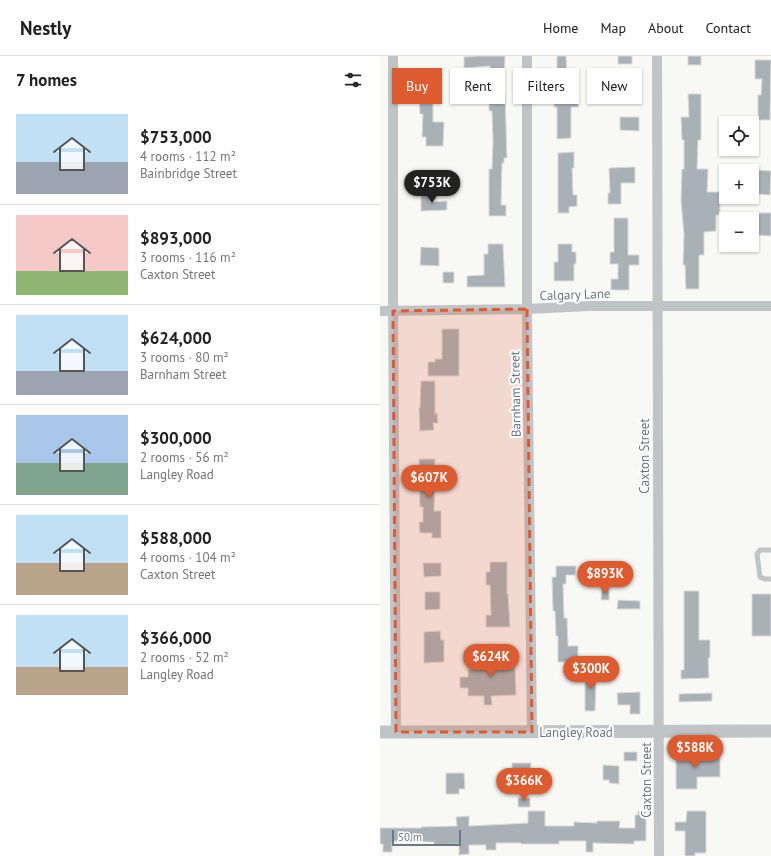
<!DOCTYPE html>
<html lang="en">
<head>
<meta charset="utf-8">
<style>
	:root { --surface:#fff; --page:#f2f2f2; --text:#222; --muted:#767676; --line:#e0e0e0; --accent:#de5b30 }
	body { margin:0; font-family:"PT Sans",sans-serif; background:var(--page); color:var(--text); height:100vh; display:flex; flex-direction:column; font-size:15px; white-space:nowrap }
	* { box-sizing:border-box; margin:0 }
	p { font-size:13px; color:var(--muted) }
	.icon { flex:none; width:22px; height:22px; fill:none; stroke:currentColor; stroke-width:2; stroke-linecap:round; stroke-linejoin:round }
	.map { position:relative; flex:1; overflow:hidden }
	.details { display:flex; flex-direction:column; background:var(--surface); width:380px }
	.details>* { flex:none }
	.top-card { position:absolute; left:12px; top:12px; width:319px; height:36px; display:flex; gap:8px }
	.buttons { position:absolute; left:339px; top:60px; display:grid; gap:8px }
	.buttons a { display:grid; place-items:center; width:40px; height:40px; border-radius:0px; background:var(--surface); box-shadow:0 1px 3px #0004; font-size:20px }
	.scale { position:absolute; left:12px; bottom:10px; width:69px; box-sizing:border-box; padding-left:4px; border:2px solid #687885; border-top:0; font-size:11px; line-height:14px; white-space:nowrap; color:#687885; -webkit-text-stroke:3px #fff; paint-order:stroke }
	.price { position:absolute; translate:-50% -34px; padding:0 9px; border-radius:14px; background:var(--accent); color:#fff; font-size:13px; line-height:26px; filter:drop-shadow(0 1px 2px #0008) }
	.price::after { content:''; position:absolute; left:50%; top:24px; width:12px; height:9px; margin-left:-6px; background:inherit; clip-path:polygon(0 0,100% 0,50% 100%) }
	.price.active { background:#222; color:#fff }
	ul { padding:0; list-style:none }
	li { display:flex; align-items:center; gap:12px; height:100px; padding:0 16px }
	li+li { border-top:1px solid var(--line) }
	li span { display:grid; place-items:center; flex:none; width:112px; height:80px; border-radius:0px; color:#555 }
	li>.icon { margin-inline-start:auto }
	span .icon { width:48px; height:48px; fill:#fffc; stroke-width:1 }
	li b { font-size:17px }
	h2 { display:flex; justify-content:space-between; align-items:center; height:48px; padding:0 16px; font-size:17px }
	.chip { padding:0 14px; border-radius:0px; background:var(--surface); box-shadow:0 1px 3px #0004; font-size:14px; line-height:36px }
	.chip.active { background:var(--accent); color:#fff }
	header { display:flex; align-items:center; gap:24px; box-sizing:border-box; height:56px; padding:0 20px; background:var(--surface); border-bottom:1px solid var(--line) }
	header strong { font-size:19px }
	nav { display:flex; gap:22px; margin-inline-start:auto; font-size:14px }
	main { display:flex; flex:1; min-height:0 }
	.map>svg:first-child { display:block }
</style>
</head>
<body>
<header>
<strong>Nestly</strong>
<nav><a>Home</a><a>Map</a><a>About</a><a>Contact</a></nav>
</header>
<main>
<section class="details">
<h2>7 homes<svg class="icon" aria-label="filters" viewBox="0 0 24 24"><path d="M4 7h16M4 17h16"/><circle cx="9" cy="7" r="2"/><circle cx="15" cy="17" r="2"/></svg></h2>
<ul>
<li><span style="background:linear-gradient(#bfe0f5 60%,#9aa5b1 0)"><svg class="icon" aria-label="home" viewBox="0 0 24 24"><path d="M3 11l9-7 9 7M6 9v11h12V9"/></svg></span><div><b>$753,000</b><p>4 rooms · 112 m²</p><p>Bainbridge Street</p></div></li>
<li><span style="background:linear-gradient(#f6c9c9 70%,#8fb573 0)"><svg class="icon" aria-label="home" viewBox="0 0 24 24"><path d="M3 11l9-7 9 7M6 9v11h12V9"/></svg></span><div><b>$893,000</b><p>3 rooms · 116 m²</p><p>Caxton Street</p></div></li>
<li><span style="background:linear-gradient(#bfe0f5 70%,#9aa5b1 0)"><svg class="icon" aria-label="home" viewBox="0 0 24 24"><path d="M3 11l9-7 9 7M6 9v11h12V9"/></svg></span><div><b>$624,000</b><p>3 rooms · 80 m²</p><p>Barnham Street</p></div></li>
<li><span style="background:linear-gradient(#a9c7e8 60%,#7fa58c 0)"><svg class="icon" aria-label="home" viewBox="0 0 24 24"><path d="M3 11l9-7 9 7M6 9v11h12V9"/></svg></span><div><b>$300,000</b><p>2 rooms · 56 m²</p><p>Langley Road</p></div></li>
<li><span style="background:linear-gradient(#bfe0f5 60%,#b9a48a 0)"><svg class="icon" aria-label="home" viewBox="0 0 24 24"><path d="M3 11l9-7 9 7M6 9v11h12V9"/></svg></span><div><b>$588,000</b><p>4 rooms · 104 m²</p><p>Caxton Street</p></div></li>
<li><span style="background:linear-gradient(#bfe0f5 65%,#b9a48a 0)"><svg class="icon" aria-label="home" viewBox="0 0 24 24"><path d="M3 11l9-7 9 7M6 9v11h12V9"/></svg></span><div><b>$366,000</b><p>2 rooms · 52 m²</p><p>Langley Road</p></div></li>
</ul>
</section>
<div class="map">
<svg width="391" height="800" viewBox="0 0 391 800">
	<rect width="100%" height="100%" fill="#f8f8f5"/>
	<path fill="#a8b1b6" stroke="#dadad8" d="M99 0H125L124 38H125L127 102H124V107H122L121 149H126V160H109V113H112L113 85 112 55H109L110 10 84 12V1Z
		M177 0H186L188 40H192V44H199L198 51H191V82L177 83V51H174L175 28H173L172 13H177Z
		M238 0H252V8H238Z
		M308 0H321V9H308Z
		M375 4H391L390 64H378V39H381L382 23H375Z
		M39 38H53V66H64L63 90H46V81H42L43 58H40Z
		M308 38H321V84H318L317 113H328L327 136H340V159H336V175L324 176V199H319V233H306L305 209H303L304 178 301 145 302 113H304V84H302L301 61H309Z
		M240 61H259V75L240 74Z
		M194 96V112H192L193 139H197V150L189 151V157H178V97Z
		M255 111V127H241V148H228V137H230L229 112Z
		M377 114 391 115 390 139 376 138Z
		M41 139H50V146L67 145V154L41 155Z
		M375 157H391V180L375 179Z
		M234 162H248V199H259V209H249V234H231V223H238V208H230V196H234Z
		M108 188H123L125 231H87V220L104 219V198H108Z
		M178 188H192V196H196V208H194V225H174V206H178Z
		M41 191 59 192V210L40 209Z
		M63 216H74V227H63Z
		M62 273H79V320H48V306H55V303H62Z
		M41 325H55V358L57 357 58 367H53L54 374 40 375 39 352H40Z
		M39 403H55L54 455H61V482H52V477H40L39 466H43V451H40Z
		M110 506H127V538H128L130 571H106V559H111L110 529H106V516H110Z
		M43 507H61V520L44 521Z
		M176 510H196L195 519H186V528H183L184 562H187L188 590H198V606H178V580H176L175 555H173L172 521H176Z
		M222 533H229V544H221Z
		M304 535H319V584H330V602H328L329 622 301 623V614H304Z
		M45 536H60V553L45 554Z
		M372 538H391V580H372Z
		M238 544 260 545V553H237Z
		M60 575 61 584H64V606L44 607V576Z
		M108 588 123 589V613L135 612 136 639 111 640 112 649H104V640H88V632H80V621H88V613H108Z
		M211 612 219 614 216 625 215 655H205V628Z
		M260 636V658H250V649H238L237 637Z
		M332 637V645L299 646V638Z
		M244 696H257V705H244Z
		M296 697H317V700H340V721H317V733H296Z
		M132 707H151L150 721H132Z
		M223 709 239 710V728L229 727V724H223Z
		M66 717H84L85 733H79V738H66Z
		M138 742H150V751H138Z
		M148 755H165V770H194V766L217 767V765H240L239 772H255V759H258V755H266V785H254V788L213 787V796H206V785H179V788H141V787H116V794H106V789H89V798L79 799V788L54 789V786L12 785V796H3V788H0V772H41V771L77 770 76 761 89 760V770L148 767Z
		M307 755H326V797H315V800H305V775H295V766H306Z"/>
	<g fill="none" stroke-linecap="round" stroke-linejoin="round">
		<path stroke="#bfc4c7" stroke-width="5" d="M391 494H380L377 498 380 521 385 523H391"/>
		<path stroke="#bfc4c7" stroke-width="10" d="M13 0V244L16 676
			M147 0V265L152 676
			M277 0 279 800
			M0 255 147 253 209 250H391"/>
		<path stroke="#bfc4c7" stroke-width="13" d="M0 676 391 675"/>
	</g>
	<path fill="#de5b30" fill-opacity="0.2" stroke="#de5b30" stroke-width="3" stroke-dasharray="8 5" stroke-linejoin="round" d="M147 253 152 676H16L13 255Z"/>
	<g text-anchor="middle" stroke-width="4" stroke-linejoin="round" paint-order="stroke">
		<g font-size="13" fill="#687885" stroke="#fff">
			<text transform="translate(195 238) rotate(-2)" y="5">Calgary Lane</text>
			<text transform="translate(135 338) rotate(-91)" y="5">Barnham Street</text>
			<text transform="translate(264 400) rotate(-90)" y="5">Caxton Street</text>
			<text x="196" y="681">Langley Road</text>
			<text transform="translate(266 724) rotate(-90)" y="5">Caxton Street</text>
		</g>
	</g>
</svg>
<div class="buttons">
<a><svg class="icon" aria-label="locate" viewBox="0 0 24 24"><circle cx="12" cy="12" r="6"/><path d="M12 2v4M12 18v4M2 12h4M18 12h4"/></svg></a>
<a>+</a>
<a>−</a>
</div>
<div class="scale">50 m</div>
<b class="price active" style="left:52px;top:148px">$753K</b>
<b class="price" style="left:49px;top:443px">$607K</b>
<b class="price" style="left:225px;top:539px">$893K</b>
<b class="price" style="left:111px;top:622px">$624K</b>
<b class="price" style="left:211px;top:634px">$300K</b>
<b class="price" style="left:315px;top:713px">$588K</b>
<b class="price" style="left:144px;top:746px">$366K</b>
<div class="top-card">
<a class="chip active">Buy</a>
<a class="chip">Rent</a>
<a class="chip">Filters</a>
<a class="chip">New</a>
</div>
</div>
</main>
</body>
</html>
